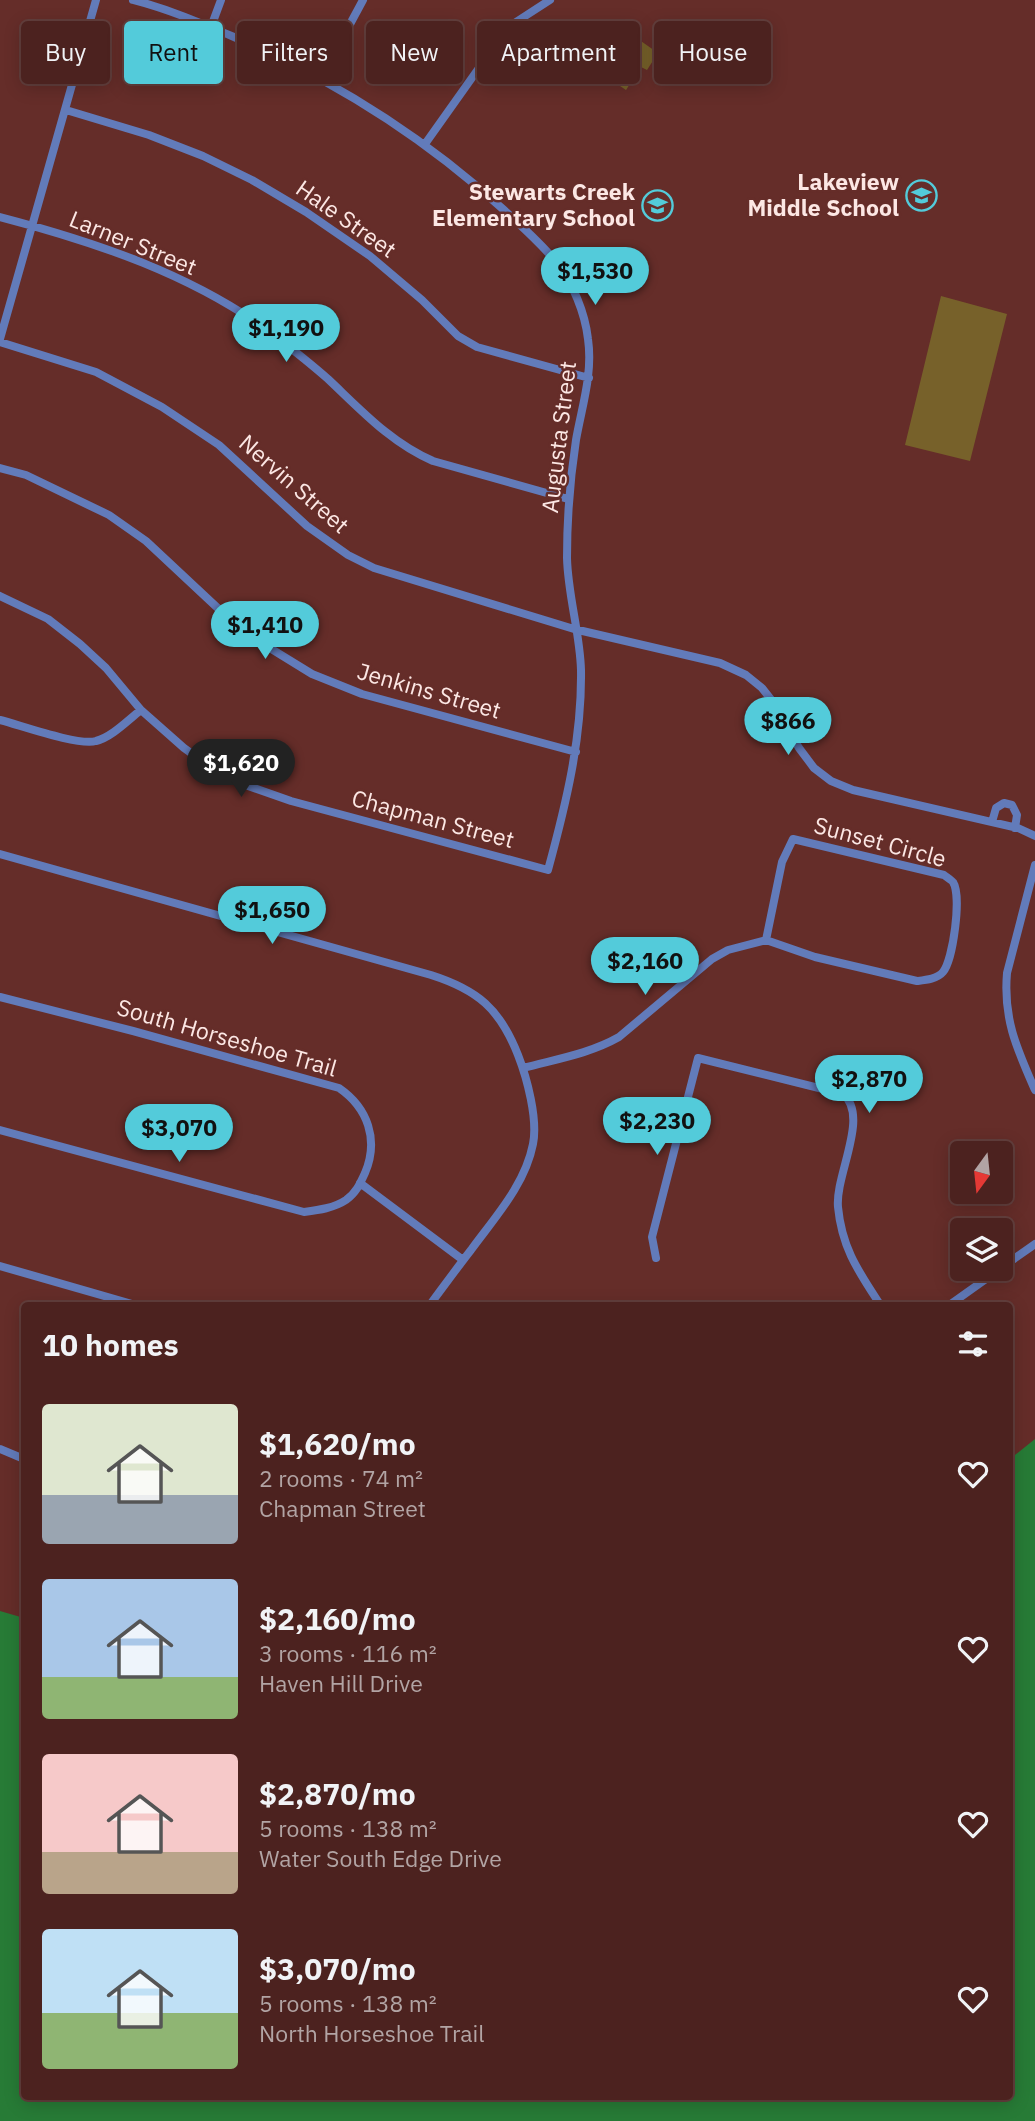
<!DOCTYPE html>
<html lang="en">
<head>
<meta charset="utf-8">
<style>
	:root { --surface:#4c221f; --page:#532a28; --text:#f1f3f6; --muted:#b2a4a4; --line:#633f3d; --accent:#53cbda }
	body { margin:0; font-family:"IBM Plex Sans",sans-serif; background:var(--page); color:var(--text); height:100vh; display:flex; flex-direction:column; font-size:26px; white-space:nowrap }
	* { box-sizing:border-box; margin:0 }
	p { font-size:23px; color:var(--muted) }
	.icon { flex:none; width:38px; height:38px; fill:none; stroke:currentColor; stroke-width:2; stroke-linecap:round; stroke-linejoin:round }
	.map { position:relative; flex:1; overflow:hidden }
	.sheet { position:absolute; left:21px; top:1302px; width:992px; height:798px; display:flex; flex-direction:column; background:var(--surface); border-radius:7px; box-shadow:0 4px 18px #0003,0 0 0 2px var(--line) }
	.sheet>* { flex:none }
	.top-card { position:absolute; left:21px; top:21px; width:994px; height:63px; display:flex; gap:14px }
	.needle { width:46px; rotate:195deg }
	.controls { position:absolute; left:950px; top:1141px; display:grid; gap:14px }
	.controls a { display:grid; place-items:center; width:63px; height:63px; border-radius:7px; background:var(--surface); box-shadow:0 4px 18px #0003,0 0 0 2px var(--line); font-size:35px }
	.price { position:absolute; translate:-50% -60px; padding:0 16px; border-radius:24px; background:var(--accent); color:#111; font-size:23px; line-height:46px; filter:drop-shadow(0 2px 4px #0008) }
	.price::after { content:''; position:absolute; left:50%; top:42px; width:21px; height:16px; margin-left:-10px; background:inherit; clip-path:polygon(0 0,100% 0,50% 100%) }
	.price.on { background:#222; color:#fff }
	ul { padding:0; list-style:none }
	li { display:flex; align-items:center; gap:21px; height:175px; padding:0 21px }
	li span { display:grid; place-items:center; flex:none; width:196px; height:140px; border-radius:7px; color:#555 }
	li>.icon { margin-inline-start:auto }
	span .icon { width:84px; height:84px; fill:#fffc; stroke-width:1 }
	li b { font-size:30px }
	h2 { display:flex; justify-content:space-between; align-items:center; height:84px; padding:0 21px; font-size:30px }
	.tag { padding:0 24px; border-radius:7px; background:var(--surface); box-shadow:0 4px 18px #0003,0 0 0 2px var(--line); font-size:24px; line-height:63px }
	.tag.on { background:var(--accent); color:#111 }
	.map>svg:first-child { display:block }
</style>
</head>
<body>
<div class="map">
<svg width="1035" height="2121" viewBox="0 0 1035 2121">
	<rect width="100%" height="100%" fill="#652d29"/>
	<path fill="#77612a" d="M611 28 628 32 658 53 647 70 641 67 626 90 586 63Z
		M941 296 1007 314 970 461 905 445Z"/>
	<path fill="#277b36" d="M1035 1439V2121H0V1611L24 1618V2096H1010V1459Z"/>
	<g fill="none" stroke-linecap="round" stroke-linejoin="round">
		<path stroke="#627bba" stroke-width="8" d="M211 27 221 0
			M321 78 363 0
			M66 110 149 135 203 156 252 180 306 212 370 256 422 300 458 336 477 347 589 378
			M425 144 496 44 516 22 550 0
			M0 217C96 242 194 275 274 335 292 349 311 364 328 379 361 410 391 443 433 461L568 499
			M0 339 96 0
			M0 342 96 372 162 407 219 445 307 526 348 555 374 568 574 629 720 663 746 675 762 688 773 702 799 748 814 768 831 781 853 790 1018 828 1035 836
			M0 468 26 475 109 515 146 541 223 613 255 639 312 674 362 694 576 752
			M0 596 48 619 80 644 106 668 141 710 184 748 212 768 248 786 291 801 548 870C566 804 582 739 581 670 580 633 568 596 567 558 567 518 570 479 576 440 582 406 593 374 588 339 585 313 573 283 556 262 541 243 521 226 504 210 424 137 334 80 234 37 201 23 168 9 133 0
			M0 720C20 725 78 746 96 741 112 737 128 720 141 710
			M992 822 996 808 1004 803 1012 805 1017 815 1015 828
			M793 839 944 875C945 876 953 881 953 882 962 896 953 960 943 972 937 979 926 980 917 981L815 957 766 940 782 862Z
			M0 854 431 975C478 990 500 1009 518 1055 527 1078 538 1119 533 1144 525 1185 495 1217 471 1250 457 1268 443 1287 429 1306
			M1035 865 1007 973C1003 1019 1017 1049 1035 1090
			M0 997 133 1031 339 1088C368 1108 379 1140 365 1173 360 1184 356 1193 346 1200 334 1208 319 1210 304 1212L0 1130
			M523 1068C556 1059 589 1054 619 1037L712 959 728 950 766 940
			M360 1183 463 1260
			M656 1258 652 1237 698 1058 843 1094C870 1116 835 1175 838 1207 842 1249 859 1272 881 1306
			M0 1266 139 1306
			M1001 1268 1035 1244
			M948 1306 1000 1269
			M0 1449 24 1459"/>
	</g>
	<defs>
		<symbol id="school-ring" viewBox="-11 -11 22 22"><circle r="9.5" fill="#652d29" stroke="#53cbda" stroke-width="1.5"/><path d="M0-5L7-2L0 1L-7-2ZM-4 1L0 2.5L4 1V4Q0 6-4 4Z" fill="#53cbda"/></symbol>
	</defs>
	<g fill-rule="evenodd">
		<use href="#school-ring" x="904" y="178" width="35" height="35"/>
		<use href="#school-ring" x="640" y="188" width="35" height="35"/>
	</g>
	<g text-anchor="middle" stroke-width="5" stroke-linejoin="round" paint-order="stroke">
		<g font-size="23" font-weight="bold" fill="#fce7e4" stroke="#652d29" text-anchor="end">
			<text x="899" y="190">Lakeview<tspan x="899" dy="26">Middle School</tspan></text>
			<text x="635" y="200">Stewarts Creek<tspan x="635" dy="26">Elementary School</tspan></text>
		</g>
		<g font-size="23" fill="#fce7e4" stroke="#652d29">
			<text transform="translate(346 219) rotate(35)" y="8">Hale Street</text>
			<text transform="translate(133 243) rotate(22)" y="8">Larner Street</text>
			<text transform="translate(559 437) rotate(-83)" y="8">Augusta Street</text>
			<text transform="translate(294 484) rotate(41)" y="8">Nervin Street</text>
			<text transform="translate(429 691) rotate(16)" y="8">Jenkins Street</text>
			<text transform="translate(433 819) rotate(15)" y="8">Chapman Street</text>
			<text transform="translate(880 842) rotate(15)" y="8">Sunset Circle</text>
			<text transform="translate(227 1038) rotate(16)" y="8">South Horseshoe Trail</text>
		</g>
	</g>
</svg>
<div class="controls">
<a><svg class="needle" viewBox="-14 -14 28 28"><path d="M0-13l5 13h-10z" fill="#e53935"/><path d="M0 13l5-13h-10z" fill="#b2a4a4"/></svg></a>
<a><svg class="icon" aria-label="layers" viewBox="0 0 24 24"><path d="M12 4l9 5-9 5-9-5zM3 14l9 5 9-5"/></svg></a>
</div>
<b class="price" style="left:595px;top:307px">$1,530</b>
<b class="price" style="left:286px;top:364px">$1,190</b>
<b class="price" style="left:265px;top:661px">$1,410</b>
<b class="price" style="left:788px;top:757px">$866</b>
<b class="price on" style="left:241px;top:799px">$1,620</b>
<b class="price" style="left:272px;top:946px">$1,650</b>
<b class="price" style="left:645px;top:997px">$2,160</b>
<b class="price" style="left:869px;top:1115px">$2,870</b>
<b class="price" style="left:657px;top:1157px">$2,230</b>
<b class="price" style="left:179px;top:1164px">$3,070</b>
<div class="top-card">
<a class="tag">Buy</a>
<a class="tag on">Rent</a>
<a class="tag">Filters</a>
<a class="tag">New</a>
<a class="tag">Apartment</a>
<a class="tag">House</a>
</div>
<section class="sheet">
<h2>10 homes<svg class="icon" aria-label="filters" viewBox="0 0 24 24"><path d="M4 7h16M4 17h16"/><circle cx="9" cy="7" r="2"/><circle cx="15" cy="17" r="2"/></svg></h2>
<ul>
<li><span style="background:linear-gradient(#dfe7d0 65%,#9aa5b1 0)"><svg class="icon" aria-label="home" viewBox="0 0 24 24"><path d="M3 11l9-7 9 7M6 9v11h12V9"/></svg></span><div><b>$1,620/mo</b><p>2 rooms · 74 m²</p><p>Chapman Street</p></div><svg class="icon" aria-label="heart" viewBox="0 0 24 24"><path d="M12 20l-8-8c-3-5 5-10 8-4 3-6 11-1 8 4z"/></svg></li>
<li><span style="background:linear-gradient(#a9c7e8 70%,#8fb573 0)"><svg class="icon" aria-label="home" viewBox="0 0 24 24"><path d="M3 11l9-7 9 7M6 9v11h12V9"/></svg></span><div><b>$2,160/mo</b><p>3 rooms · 116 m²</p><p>Haven Hill Drive</p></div><svg class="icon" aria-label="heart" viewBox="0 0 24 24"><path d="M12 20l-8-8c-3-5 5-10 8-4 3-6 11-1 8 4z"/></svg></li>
<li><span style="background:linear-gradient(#f6c9c9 70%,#b9a48a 0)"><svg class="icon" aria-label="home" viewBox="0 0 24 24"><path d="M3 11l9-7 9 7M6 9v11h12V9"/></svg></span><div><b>$2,870/mo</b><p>5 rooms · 138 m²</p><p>Water South Edge Drive</p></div><svg class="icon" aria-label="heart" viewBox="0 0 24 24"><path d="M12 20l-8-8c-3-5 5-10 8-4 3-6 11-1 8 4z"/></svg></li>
<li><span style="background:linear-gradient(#bfe0f5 60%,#8fb573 0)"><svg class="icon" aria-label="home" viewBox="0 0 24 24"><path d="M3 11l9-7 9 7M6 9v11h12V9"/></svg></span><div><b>$3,070/mo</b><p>5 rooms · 138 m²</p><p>North Horseshoe Trail</p></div><svg class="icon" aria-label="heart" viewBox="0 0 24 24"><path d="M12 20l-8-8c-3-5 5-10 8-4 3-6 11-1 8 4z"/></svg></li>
</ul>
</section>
</div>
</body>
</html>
